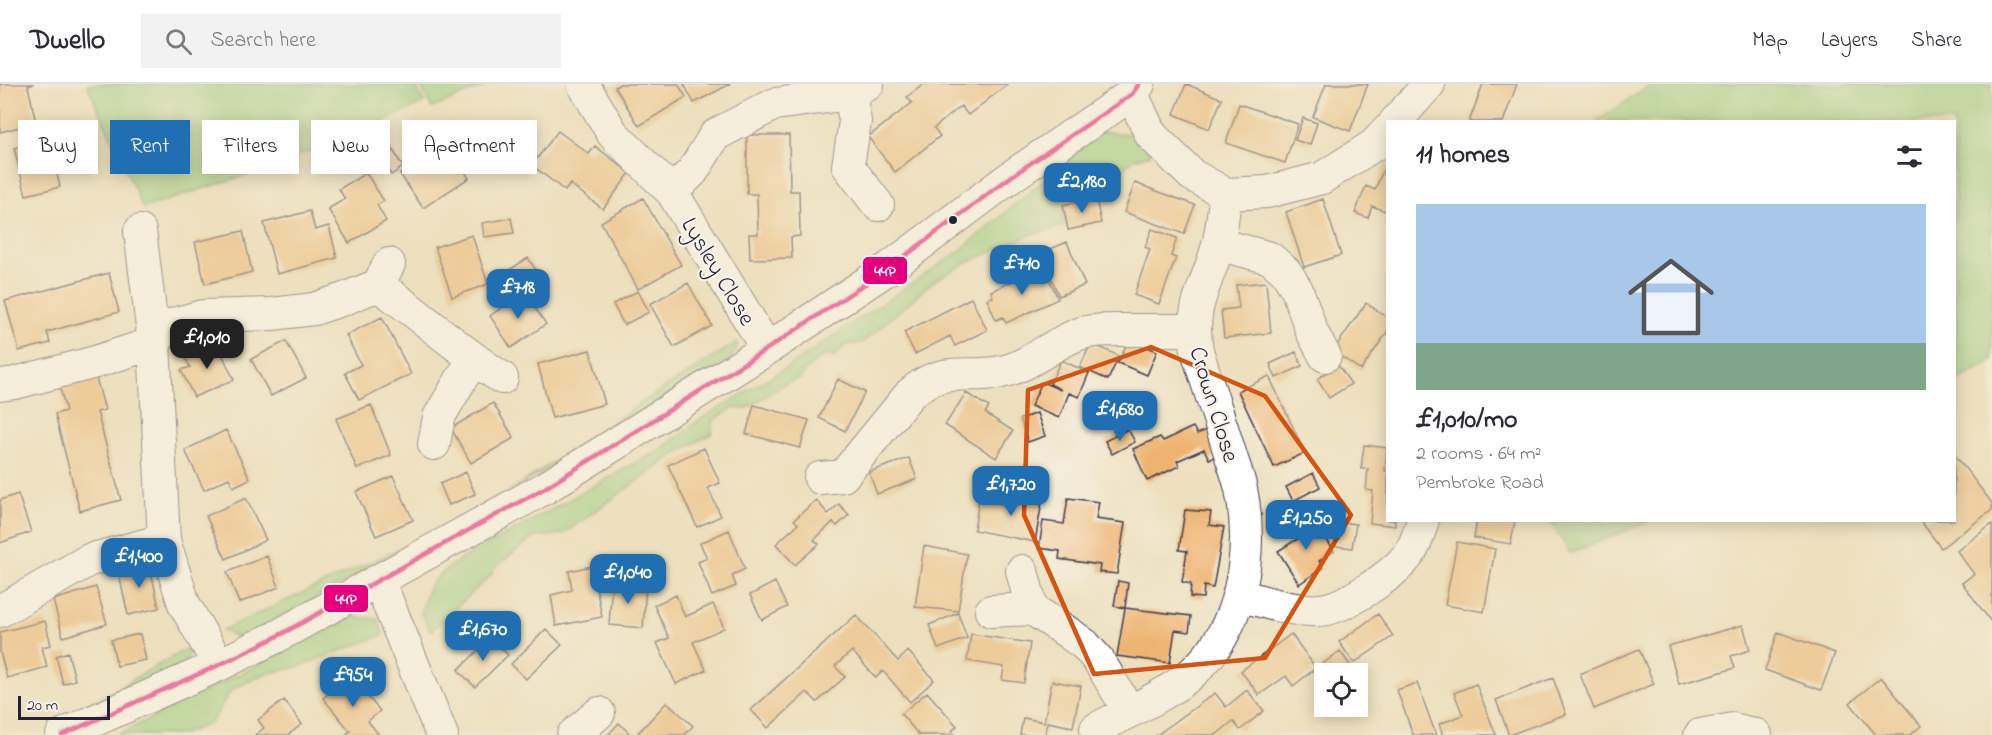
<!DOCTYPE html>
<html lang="en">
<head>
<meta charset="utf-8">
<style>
	:root { --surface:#fff; --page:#f2f2f3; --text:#2b2b33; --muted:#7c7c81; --line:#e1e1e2; --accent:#1f6fb2 }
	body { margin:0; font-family:"Indie Flower",sans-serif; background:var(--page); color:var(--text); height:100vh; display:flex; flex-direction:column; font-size:22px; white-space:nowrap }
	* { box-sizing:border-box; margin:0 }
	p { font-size:20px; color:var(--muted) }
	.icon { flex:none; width:33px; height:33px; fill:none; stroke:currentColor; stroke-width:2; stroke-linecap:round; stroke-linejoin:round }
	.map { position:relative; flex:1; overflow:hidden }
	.side { position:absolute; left:1386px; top:36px; width:570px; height:402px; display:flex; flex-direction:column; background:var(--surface); border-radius:0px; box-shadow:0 3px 15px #0003 }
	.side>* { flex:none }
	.hud { position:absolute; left:18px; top:36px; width:570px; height:54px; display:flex; gap:12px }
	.tools { position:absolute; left:1314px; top:579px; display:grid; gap:12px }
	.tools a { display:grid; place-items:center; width:54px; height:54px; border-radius:0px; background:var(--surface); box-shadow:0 3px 15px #0003; font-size:30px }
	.scale { position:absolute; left:18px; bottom:15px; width:92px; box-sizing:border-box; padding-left:6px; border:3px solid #22223b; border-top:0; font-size:16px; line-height:21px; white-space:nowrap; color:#22223b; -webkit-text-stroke:4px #f7f3e8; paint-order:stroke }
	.price { position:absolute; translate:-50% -51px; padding:0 14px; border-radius:12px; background:var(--accent); color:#fff; font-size:20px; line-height:39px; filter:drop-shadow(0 2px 3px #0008) }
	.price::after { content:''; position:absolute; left:50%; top:36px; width:18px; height:14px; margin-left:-9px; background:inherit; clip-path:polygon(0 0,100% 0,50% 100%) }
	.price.selected { background:#222; color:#fff }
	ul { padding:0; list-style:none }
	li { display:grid; align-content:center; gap:12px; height:318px; padding:0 30px }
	li span { display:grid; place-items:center; height:186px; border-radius:0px; color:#555 }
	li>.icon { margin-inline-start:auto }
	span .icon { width:108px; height:108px; fill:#fffc; stroke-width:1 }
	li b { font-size:26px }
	h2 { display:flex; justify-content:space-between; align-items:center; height:72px; padding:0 30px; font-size:26px }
	.tag { padding:0 21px; border-radius:0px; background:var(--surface); box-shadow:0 3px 15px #0003; font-size:21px; line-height:54px }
	.tag.selected { background:var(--accent); color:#fff }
	header { display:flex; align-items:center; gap:36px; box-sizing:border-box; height:84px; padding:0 30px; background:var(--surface); border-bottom:2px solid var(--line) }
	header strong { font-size:28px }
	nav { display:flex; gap:33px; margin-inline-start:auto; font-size:21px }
	.search { width:420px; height:54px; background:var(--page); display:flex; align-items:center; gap:15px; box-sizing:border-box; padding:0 21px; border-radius:0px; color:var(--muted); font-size:22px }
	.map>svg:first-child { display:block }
</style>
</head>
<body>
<header>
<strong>Dwello</strong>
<div class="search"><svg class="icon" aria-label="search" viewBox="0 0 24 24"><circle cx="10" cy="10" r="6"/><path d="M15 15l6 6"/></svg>Search here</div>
<nav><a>Map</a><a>Layers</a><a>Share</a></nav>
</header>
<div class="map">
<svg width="1992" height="651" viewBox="0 0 1992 651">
	<rect width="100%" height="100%" fill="#f7f3e8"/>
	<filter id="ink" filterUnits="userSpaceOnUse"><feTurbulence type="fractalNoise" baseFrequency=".0167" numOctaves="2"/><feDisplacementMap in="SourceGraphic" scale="12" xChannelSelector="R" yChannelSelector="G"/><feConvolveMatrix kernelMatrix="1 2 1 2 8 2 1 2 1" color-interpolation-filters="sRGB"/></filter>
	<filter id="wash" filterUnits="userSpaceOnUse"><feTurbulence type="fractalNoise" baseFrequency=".008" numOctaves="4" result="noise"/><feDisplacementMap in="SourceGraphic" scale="24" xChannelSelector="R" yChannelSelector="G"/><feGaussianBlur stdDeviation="1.35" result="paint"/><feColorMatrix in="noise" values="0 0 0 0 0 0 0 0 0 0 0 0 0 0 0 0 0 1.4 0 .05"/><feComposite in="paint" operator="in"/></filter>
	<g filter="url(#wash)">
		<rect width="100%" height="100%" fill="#ece0be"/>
		<path fill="#93ce82" stroke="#5a785e" stroke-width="1.5" d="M87 0H415L424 19 347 53 249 90 143 124Z
			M420 0H489L432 24Z
			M1652 0H1992V277L1955 298 1954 38 1597 37Z
			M1102 48 1137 50 1151 70 1133 75 1100 110 1064 119V142L1032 150 966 179 935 196 862 259 845 261 835 272H823L804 287 801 294 786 299 746 325 733 324 712 337V350L681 366 563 450 534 453 494 484 492 490 431 547 421 530C428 499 432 495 458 477L661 365 699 336 791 281 961 166Z
			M737 258V264L730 276 507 409 646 316Z
			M1550 437H1650L1570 469Z
			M423 454 249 552 236 553 222 546Z
			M353 533 378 535 383 551 294 584 264 590 231 606 211 639 181 651H117Z
			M191 562C190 574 183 580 175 587L57 639Z"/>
		<g id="blocks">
			<path fill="#efb36f" d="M0 0H34L28 2 36 39 0 48Z
				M620 0H678L686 13 639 42 615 3Z
				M684 0H730L694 19Z
				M924 0H1008L968 31 961 22 934 44 940 52 895 88 868 53 912 19 907 13Z
				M1186 0 1222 15 1209 45 1174 30Z
				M1326 0H1368L1350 47 1313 33Z
				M1483 0H1517L1503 38H1469Z
				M1239 20 1298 40 1285 79 1226 59Z
				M1303 34 1317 39 1310 61 1295 56Z
				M558 47 589 70 595 62 630 89 603 125 570 100 565 107 532 81Z
				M747 51H789L790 107H799L800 152 791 153 792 174 750 175 749 150H758L757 110H747Z
				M49 55 60 103 26 111 14 64Z
				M447 59 469 94 423 124 400 90Z
				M392 64 403 83 391 91 379 72Z
				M1386 79 1388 80V128L1372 122 1368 134 1355 129 1366 102 1375 106Z
				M366 89 384 117 377 121 386 137 349 159 328 125 345 115 339 105Z
				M1135 99 1195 121 1184 150 1124 128Z
				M643 114 681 181 638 205 601 138Z
				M1096 114 1101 139 1068 146 1063 121Z
				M1323 115 1341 171 1304 183 1286 128Z
				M310 127 315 146 329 142 337 174 277 190 264 139Z
				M511 134 514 149 484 153 482 139Z
				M1152 145 1177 154 1171 172 1176 174 1159 220 1134 211 1150 165 1145 163Z
				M243 147 252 188 205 200 195 158Z
				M472 151 488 200 452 213 435 163Z
				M1067 158 1085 201 1059 212 1041 169Z
				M528 174 536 186 514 200 506 188Z
				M1044 183 1058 215 1006 239 1003 233 996 236 987 215 993 213 991 207Z
				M109 189 119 228 47 248 50 259 19 267 5 217Z
				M1266 198 1271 249 1224 254 1221 226 1239 224 1236 201Z
				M688 199 712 242 674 263 650 220Z
				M638 207 649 228 624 241 613 220Z
				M524 208 546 240 511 264 490 232Z
				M971 214 987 246 955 262 950 252 915 270 904 248Z
				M1366 219 1388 234V247L1361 286 1333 267Z
				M382 233 411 290 359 316 345 289 361 281 346 251Z
				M1129 255 1157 267 1147 291 1118 279Z
				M286 257 306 294 271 312 251 275Z
				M217 259 234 296 194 313 181 286 190 283 185 273Z
				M1091 259 1119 272 1108 296 1080 283Z
				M590 266 605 320 552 334 538 280Z
				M1296 268 1302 282 1276 294 1270 280Z
				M1061 276 1089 289 1079 313 1069 309 1059 334 1031 322 1042 298 1061 306 1050 300Z
				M1338 281 1351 300 1329 314 1317 295Z
				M95 290 105 326 97 328 121 416 80 427 55 330 66 327 59 300Z
				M1269 292 1305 369 1274 383 1238 307Z
				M838 295 865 308 845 347 819 334Z
				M966 309 989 323 985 329 1013 347 996 374 945 341Z
				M493 319 514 354 471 379 451 344Z
				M371 321 391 371 357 385 336 335Z
				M754 321 809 336 800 364 746 350Z
				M1037 329 1045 352 1028 358 1020 335Z
				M1193 343 1197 350 1209 345 1220 371 1209 375 1204 365 1177 377 1179 382 1147 397 1133 365 1160 353 1163 357Z
				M1128 345 1135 358 1112 370 1105 357Z
				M226 346 250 395 233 403 229 394 204 406 185 366Z
				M1364 361 1387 364 1385 387H1388V436H1395V442L1370 439 1373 407 1366 406 1368 385H1361Z
				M704 364 720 399 708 404 721 432 697 443 668 381Z
				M1954 370 1992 419V426L1941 464 1920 436H1954Z
				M909 374 917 395 877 410 869 388Z
				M466 388 475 410 449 421 440 400Z
				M1313 389 1320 403 1293 417 1286 403Z
				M393 392 413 436 376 452 356 408Z
				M1015 407 1043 412 1035 458 974 446 979 416 1013 422Z
				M18 410 31 448 0 459V416Z
				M246 414 266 456 226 475 206 432Z
				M1068 414 1099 418 1096 435 1125 439 1117 490 1099 488 1100 481 1059 475 1060 467 1039 464 1043 437 1064 440Z
				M816 416 828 430 839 420 849 431 837 442 833 438 814 456 819 460 795 481 776 460 798 440 794 436Z
				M1185 426 1211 428 1209 441 1224 443 1213 504 1204 502 1203 514 1190 513 1191 500 1182 498 1187 467 1179 466Z
				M1313 434 1334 467 1319 477 1323 484 1299 500 1278 467 1299 454 1294 446Z
				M1477 436H1515L1511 460 1474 454Z
				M1338 438 1356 440 1352 464 1335 462Z
				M1992 440V539L1962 499 1974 490 1957 467Z
				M729 446 745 485 732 491 736 502 712 512 698 478 707 474 700 459Z
				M1457 458 1495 465 1484 528 1445 521Z
				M924 462 967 470 958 527 915 523Z
				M267 472 279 503 239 519 227 488Z
				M149 478 159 524 128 531 118 486Z
				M592 482 602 533 556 542 551 511 572 506 569 487Z
				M1118 497 1128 499 1125 524 1114 522Z
				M612 498 646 501 643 544 609 541Z
				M775 498 787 523 762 536 750 511Z
				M96 503 107 540 63 553 53 516Z
				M676 511 685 533 713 520 724 544 693 558 706 586 676 600 657 559 669 554 654 521Z
				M1125 524 1191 532 1189 548 1175 546 1170 579 1117 572Z
				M958 529 967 554 938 565 929 541Z
				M1378 530 1393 552 1354 579 1339 558Z
				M856 531 898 577 908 567 934 596 910 618 883 587 876 594 852 567 835 582 845 593 817 618 807 608 768 644 751 626Z
				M45 537 51 561 42 563 47 583 7 594 0 568V548Z
				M1743 541 1750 566 1731 572 1735 584 1679 600 1668 562Z
				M546 545 562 561 526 595 511 580Z
				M1778 548 1835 569 1821 606 1765 586Z
				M140 550 146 576 117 582 111 556Z
				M971 550 1030 559 1024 599 1002 596 1004 583 967 577Z
				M1291 550 1316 584 1293 602 1286 592 1259 611 1241 587Z
				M491 554 508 571 475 603 458 586Z
				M1639 565 1654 600 1594 625 1580 590Z
				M1340 567 1356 590H1325L1320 582Z
				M68 568 75 596 63 600 56 572Z
				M350 592 380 627 368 637 379 651H346L350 647 323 614Z
				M1881 593 1921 642 1910 651H1876L1850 619Z
				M1553 594 1566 630 1509 651 1496 616Z
				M1052 597 1081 602 1073 643 1047 638 1045 651H1020L1023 634 1044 638Z
				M1417 599 1436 651H1413L1397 606Z
				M1476 600 1496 651H1443L1439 640 1463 631 1454 609Z
				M1247 606 1264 627 1240 646 1233 637 1216 651H1157L1215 609 1226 623Z
				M927 608 957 642 952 647 955 651H919L901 630Z
				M284 616 302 640 288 651H255L264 644 258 636Z
				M667 618 693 642 684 651H639L638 649Z
				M619 639 631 651H608Z"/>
		</g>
	</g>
	<g filter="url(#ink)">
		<use href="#blocks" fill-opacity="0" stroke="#403e4f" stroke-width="1.5"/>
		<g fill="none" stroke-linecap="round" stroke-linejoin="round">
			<defs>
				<path id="minor" d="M583 0 613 50 672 108 767 265
					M850 10 855 37 848 82 878 121
					M1132 10 1151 51 1192 91 1226 110 1267 108 1322 94 1374 61 1388 46
					M1395 38 1429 0
					M672 108 693 87 715 51 775 20 850 10 868 0
					M140 147 154 259 164 456 184 520 219 581
					M1218 160 1270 174 1286 188 1297 206 1312 248 1325 272
					M378 201C420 231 459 266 502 294
					M0 301 15 299 92 279 154 259 170 241 203 232 272 230 314 225 344 215 378 201 389 180
					M434 360 439 333 473 275
					M820 394 843 392 910 310C941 281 964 295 1001 288 1030 282 1051 260 1079 250 1095 245 1113 246 1129 246 1151 246 1172 246 1193 246
					M1022 487 1032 525
					M379 497 442 651
					M1239 511C1266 518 1292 528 1320 526 1343 525 1391 492 1406 474 1415 464 1419 449 1423 436
					M0 527 89 476 164 456
					M991 527 1032 525 1070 550 1085 561 1099 577 1129 627
					M1096 645C1125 629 1166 612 1191 590 1242 546 1254 469 1241 405 1238 392 1233 379 1229 366 1219 333 1207 300 1197 266 1189 221 1207 202 1218 161 1222 145 1223 127 1226 110
					M62 651 219 581 276 553 545 404 767 265 889 184 1012 92 1132 10 1139 0
					M573 651 599 629
					M1700 651 1733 645 1756 651"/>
			</defs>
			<use href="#minor" stroke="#403e4f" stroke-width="34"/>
			<use href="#minor" stroke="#fff" stroke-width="32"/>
			<defs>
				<path id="bus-1" d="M62 651 219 581 276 553 545 404 767 265 889 184 1012 92 1132 10 1139 0"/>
			</defs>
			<use href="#bus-1" stroke="#f7f3e8" stroke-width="9"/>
			<use href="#bus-1" stroke="#e5007d" stroke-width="4.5"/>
		</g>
	</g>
	<path d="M0 0H1992V651H0ZM1151 263 1265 312 1351 431 1265 574 1094 590 1024 431 1028 306Z" fill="#ece0be" fill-opacity=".55" fill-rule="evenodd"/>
	<path fill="none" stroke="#d45411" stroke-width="4.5" stroke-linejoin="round" d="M1151 263 1265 312 1351 431 1265 574 1094 590 1024 431 1028 306Z"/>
	<circle fill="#22223b" stroke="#f7f3e8" stroke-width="2" cx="953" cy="136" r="5"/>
	<g text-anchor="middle" stroke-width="4.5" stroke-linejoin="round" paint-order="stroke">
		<g font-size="24" fill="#22223b" stroke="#f7f3e8">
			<text transform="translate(719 187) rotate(59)" y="8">Lysley Close</text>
			<text transform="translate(1215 320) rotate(73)" y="8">Crown Close</text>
		</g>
	</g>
	<g stroke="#f7f3e8" stroke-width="2">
		<rect x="862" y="172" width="46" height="29" rx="6" fill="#e5007d"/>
		<rect x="323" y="500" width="46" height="29" rx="6" fill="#e5007d"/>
	</g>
	<g font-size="16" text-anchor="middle" font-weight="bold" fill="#fff">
		<text x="885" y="192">44P</text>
		<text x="346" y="520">44P</text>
	</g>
</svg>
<div class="tools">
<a><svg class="icon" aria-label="locate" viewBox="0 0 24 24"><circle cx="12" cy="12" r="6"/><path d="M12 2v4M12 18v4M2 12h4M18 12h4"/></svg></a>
</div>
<div class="scale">20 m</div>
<b class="price" style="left:1082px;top:130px">£2,180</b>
<b class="price" style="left:1022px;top:212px">£710</b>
<b class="price" style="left:518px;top:236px">£718</b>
<b class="price selected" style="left:207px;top:286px">£1,010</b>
<b class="price" style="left:1120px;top:358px">£1,680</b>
<b class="price" style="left:1011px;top:433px">£1,720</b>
<b class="price" style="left:1306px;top:467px">£1,250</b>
<b class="price" style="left:139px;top:505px">£1,400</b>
<b class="price" style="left:628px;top:521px">£1,040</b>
<b class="price" style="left:483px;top:578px">£1,670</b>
<b class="price" style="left:353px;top:624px">£954</b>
<div class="hud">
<a class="tag">Buy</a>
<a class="tag selected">Rent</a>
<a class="tag">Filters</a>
<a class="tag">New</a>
<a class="tag">Apartment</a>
</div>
<section class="side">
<h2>11 homes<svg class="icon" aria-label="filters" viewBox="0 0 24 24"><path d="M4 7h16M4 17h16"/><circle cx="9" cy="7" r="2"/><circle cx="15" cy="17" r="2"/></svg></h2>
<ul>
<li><span style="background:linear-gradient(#a9c7e8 75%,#7fa58c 0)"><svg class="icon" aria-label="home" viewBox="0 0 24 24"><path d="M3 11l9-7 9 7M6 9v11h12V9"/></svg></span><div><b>£1,010/mo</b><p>2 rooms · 64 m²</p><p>Pembroke Road</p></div></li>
</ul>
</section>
</div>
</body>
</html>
